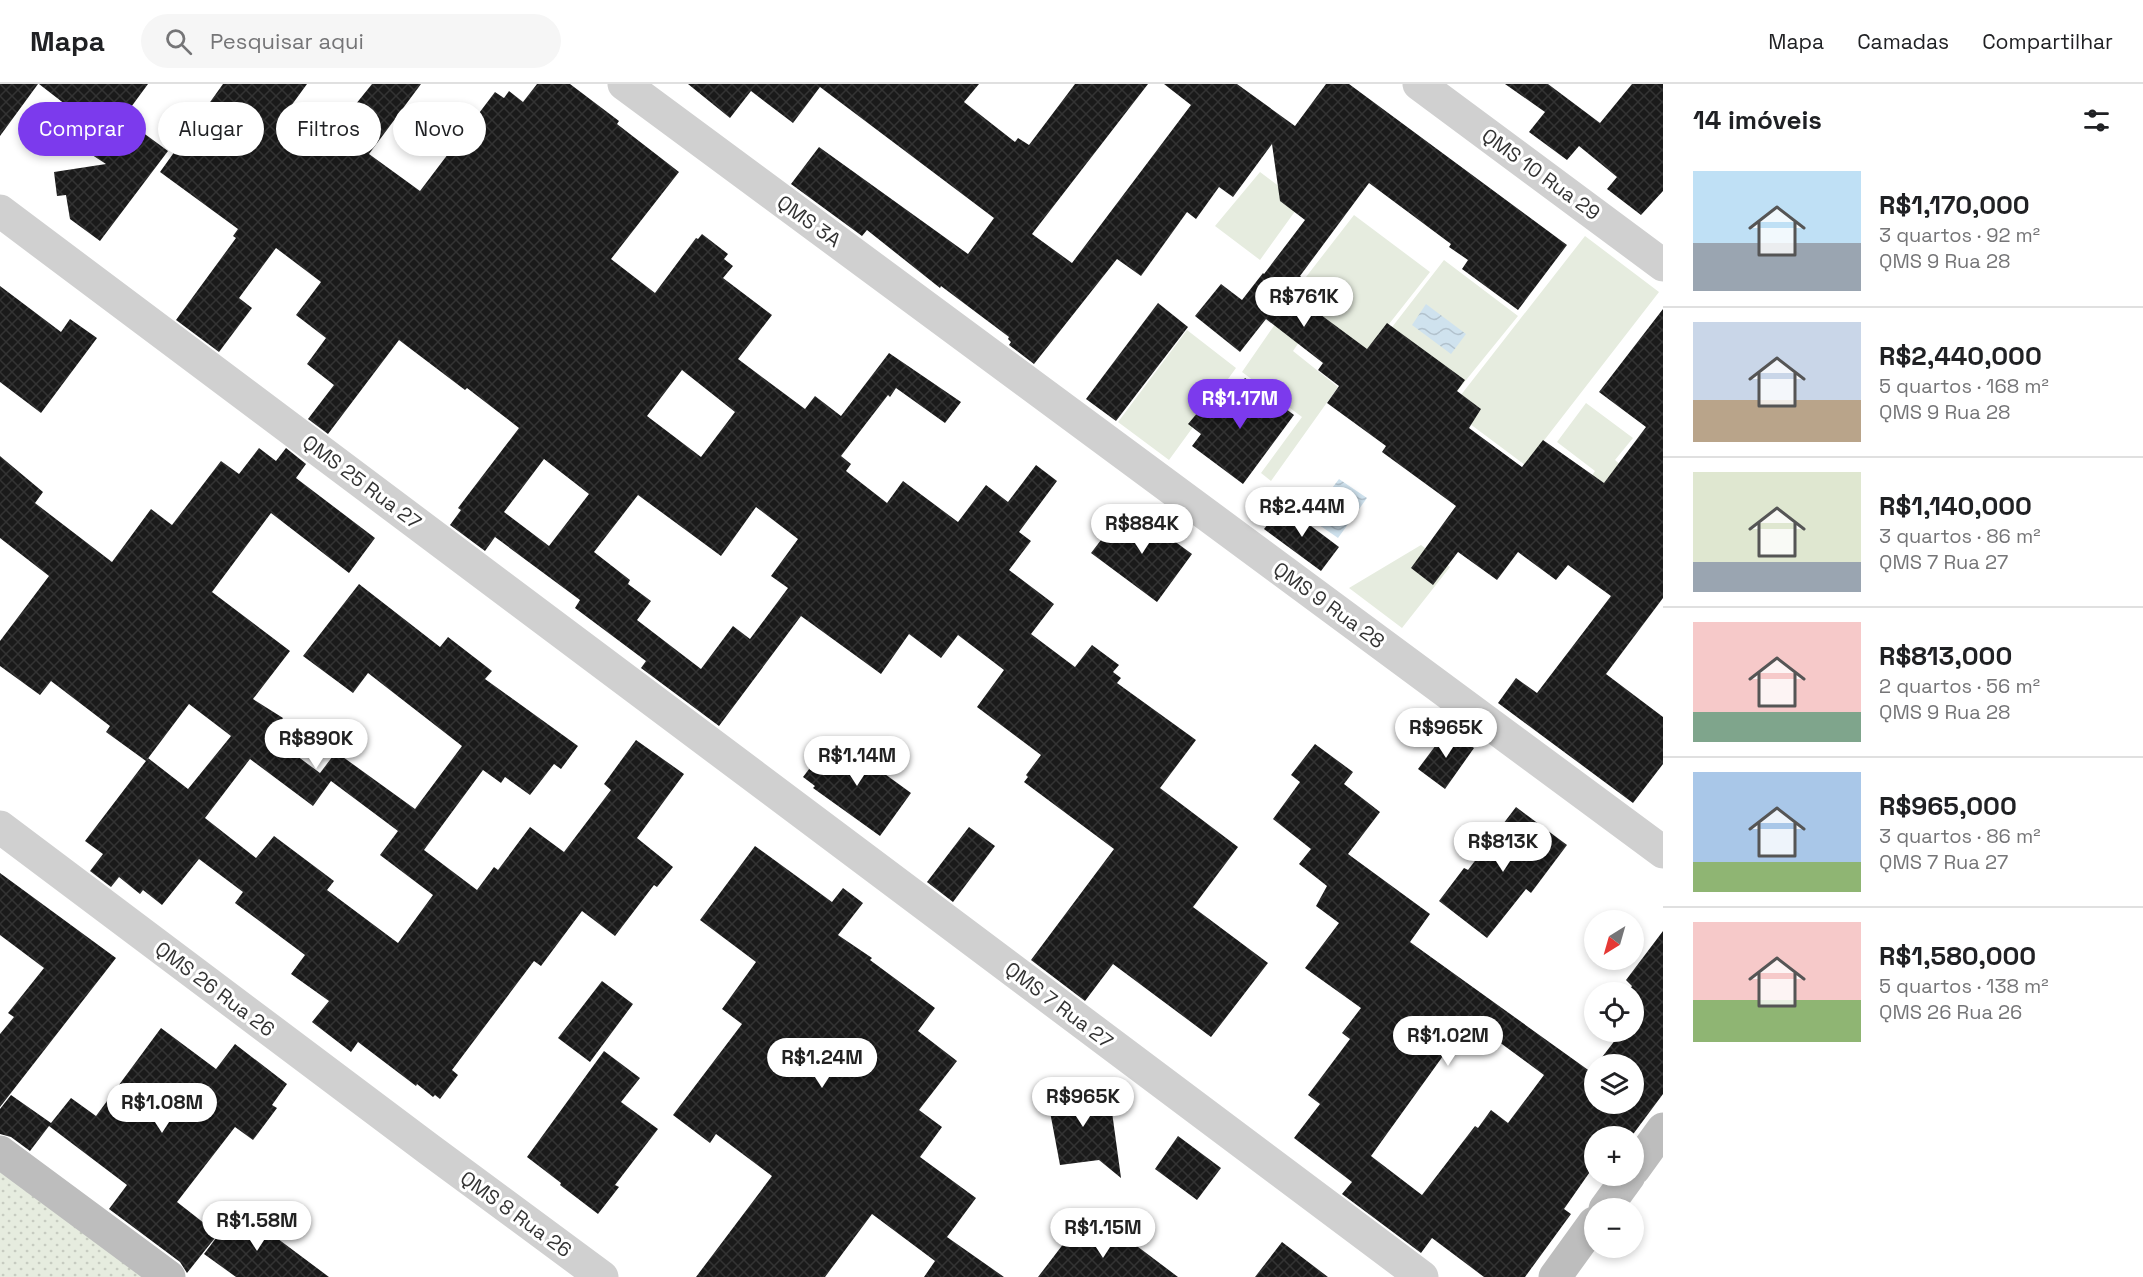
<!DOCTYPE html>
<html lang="pt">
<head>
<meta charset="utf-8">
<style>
	:root { --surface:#fff; --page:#f6f6f6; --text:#202124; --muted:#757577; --line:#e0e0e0; --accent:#7c3aed }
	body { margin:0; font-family:"Space Grotesk",sans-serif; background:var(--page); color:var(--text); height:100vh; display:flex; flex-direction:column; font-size:22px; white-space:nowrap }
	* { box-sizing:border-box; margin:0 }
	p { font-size:20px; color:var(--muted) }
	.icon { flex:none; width:33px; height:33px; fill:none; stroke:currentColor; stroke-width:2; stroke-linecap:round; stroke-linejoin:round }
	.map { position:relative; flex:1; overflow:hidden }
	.drawer { display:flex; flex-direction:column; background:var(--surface); width:480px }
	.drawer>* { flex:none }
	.guide { position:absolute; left:18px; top:18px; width:570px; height:54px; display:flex; gap:12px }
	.needle { width:39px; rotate:217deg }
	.controls { position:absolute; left:1584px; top:826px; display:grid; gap:12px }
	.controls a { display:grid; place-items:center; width:60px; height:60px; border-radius:50%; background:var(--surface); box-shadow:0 3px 9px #0003; font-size:30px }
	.price { position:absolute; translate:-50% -51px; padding:0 14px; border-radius:21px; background:#fff; color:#222; font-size:20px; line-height:39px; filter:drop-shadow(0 2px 3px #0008) }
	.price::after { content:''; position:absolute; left:50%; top:36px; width:18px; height:14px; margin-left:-9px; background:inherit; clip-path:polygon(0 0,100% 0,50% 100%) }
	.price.on { background:var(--accent); color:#fff }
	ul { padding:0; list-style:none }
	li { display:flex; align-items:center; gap:18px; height:150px; padding:0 30px }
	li+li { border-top:2px solid var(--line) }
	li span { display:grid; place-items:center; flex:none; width:168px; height:120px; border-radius:0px; color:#555 }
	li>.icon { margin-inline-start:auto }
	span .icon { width:72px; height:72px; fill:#fffc; stroke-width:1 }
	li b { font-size:26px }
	h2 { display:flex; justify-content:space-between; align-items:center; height:72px; padding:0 30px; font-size:26px }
	.pill { padding:0 21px; border-radius:27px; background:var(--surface); box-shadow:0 3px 9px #0003; font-size:21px; line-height:54px }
	.pill.on { background:var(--accent); color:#fff }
	header { display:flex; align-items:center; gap:36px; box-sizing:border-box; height:84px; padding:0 30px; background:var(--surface); border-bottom:2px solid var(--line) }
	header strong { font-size:28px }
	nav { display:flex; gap:33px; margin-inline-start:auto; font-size:21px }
	.search { width:420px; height:54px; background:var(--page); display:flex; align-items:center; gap:15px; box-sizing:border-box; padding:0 21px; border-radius:33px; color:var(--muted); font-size:22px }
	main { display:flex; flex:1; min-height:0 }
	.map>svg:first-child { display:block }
</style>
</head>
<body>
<header>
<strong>Mapa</strong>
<div class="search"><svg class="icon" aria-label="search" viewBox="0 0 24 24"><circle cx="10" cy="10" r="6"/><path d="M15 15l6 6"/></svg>Pesquisar aqui</div>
<nav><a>Mapa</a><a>Camadas</a><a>Compartilhar</a></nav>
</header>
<main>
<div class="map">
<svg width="1663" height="1193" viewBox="0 0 1663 1193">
	<defs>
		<pattern id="park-dots" width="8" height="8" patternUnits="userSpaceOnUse" patternTransform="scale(1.5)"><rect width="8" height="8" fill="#e6ecdf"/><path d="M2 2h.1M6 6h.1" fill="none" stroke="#c6cbc0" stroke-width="1.8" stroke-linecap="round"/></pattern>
		<pattern id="water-waves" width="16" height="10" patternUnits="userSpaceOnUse" patternTransform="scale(1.5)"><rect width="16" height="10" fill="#cfe2ee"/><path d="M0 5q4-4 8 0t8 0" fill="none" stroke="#b2c2cd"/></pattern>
		<pattern id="building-cross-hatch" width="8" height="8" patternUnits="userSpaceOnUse" patternTransform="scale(1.5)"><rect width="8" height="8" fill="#1a1a1a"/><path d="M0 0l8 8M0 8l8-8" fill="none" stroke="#333"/></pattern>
	</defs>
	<rect width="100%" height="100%" fill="#fff"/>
	<path fill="#e6ecdf" d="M1260 88 1301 119 1260 176 1215 142Z
		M1354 131 1430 188 1367 268 1313 227 1326 209 1306 193Z
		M1585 152 1659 208 1525 381 1450 325Z
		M1444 176 1518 232 1445 322 1372 269Z
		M1291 217 1315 235 1293 267 1338 303 1271 397 1261 389 1302 333 1242 288Z
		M1187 246 1236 284 1169 376 1118 338Z
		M1586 319 1633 354 1615 376 1635 393 1576 415 1595 387 1557 358Z
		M1421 461 1450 483 1402 544 1349 504Z"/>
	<path fill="url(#park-dots)" d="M0 1072 164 1193H0Z"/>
	<path fill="url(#water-waves)" d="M1426 220 1466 250 1451 270 1412 241Z
		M1339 395 1367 414 1338 454 1309 434Z"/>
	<path fill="url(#building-cross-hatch)" fill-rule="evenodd" d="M0 0H38L0 52Z
		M39 0H148L123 34 168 67 100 157 70 135 66 111 57 112 54 88 106 80 63 52 79 31Z
		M223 0H307L283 33 322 62 372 0H421L369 70 420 107 495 8 504 14 509 7 523 18 537 0H570L619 37 617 40 679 88 611 175 655 209 696 154 698 155 702 150 728 170 724 175 733 182 723 194 772 231 738 275 805 325 815 312 841 332 889 269 961 318 945 339 896 304 890 313 888 311 841 372 851 380 846 387 887 419 903 397 958 438 986 401 1008 418 1036 381 1057 397 1019 448 1031 457 1009 486 1054 520 1031 550 1075 583 1092 561 1119 581 1113 588 1121 594 1117 599 1196 656 1160 704 1238 763 1193 823 1268 879 1211 953 1113 880 1085 917 1031 876 1114 765 1024 698 1028 693 1026 691 1041 671 977 623 1004 586 958 551 941 574 909 550 881 590 801 532 719 642 641 584 646 577 575 524 580 516 495 453 485 467 450 441 461 426 458 424 519 344 467 304 465 306 399 256 328 350 308 335 334 301 307 280 326 254 296 231 321 198 276 164 239 214 252 224 219 268 176 236 236 154 233 152 238 145 160 88ZM682 286 735 328 701 373 647 332ZM544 375 589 410 549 462 504 428ZM638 411 721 472 756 423 798 455 771 492 788 504 750 555 733 542 701 585 637 536 651 517 628 500 630 496 594 468Z
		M688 0H979L964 18 1015 58 1018 54 1029 61 1075 0H1148L1032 150 1072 179 1191 21 1164 0H1237L1295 42 1326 0H1349L1567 161 1518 226 1462 185 1468 176 1449 163 1451 160 1369 99 1300 192 1323 210 1313 225 1367 265 1387 239 1465 296 1457 307 1481 325 1469 344 1522 383 1543 356 1604 399 1646 343 1599 308 1663 225V514L1606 590 1663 633V680L1633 719 1498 619 1516 594 1537 609 1611 512 1568 481 1556 496 1518 468 1497 496 1458 468 1433 501 1411 484 1456 422 1382 368 1386 362 1327 319 1339 302 1318 286 1323 279 1266 235 1240 268 1195 232 1221 200 1242 216 1263 189 1264 190 1305 136 1280 117 1272 60 1233 113 1219 103 1196 135 1187 128 1141 192 1117 175 1034 280 1009 261 1011 258 1008 255 1009 253 941 202 940 204 867 146 862 152 791 100 819 63 968 170 994 134 820 3 793 39 751 7 730 34Z
		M1505 0H1548L1600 39 1632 0H1663V107L1641 131 1607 105 1617 93 1579 62 1567 76 1529 48 1545 28Z
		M0 202 61 248 70 235 97 254 41 329 0 298Z
		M1158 219 1188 243 1116 337 1086 315Z
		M1245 294 1294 331 1243 400 1192 362 1201 350 1188 340 1204 321 1217 331Z
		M259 364 276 377 286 364 306 380 296 394 375 454 349 489 271 429 212 508 290 567 253 615 283 634 270 652 320 689 336 668 415 725 462 662 368 589 353 609 303 572 359 500 440 563 448 553 492 587 485 595 578 662 561 685 554 680 530 711 505 693 501 699 483 686 424 766 477 806 494 783 498 786 530 743 564 768 611 706 604 700 636 656 684 690 637 754 673 783 657 803 654 801 615 852 582 827 541 882 534 877 452 986 458 991 440 1015 435 1011 433 1013 417 1000 416 1002 358 958 351 968 312 938 329 917 291 890 305 871 235 819 243 808 199 775 162 821 143 806 140 810 119 793 111 803 90 787 103 770 85 757 146 677 106 648 110 642 51 597 40 611 0 582V557L49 492 0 454V372L43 408 35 419 112 478 151 425 172 441 221 377 239 390ZM189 620 231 652 188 705 148 674 146 677ZM250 675 313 722 331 697 398 747 380 771 433 811 398 859 327 806 334 797 274 752 256 774 205 734Z
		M1283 421 1339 463 1321 487 1264 445Z
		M1136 429 1192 470 1157 518 1091 469 1118 434 1127 440Z
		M1448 645 1474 664 1445 705 1418 685Z
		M832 655 843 664 845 661 911 709 880 752 813 704 815 702 803 693Z
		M1315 660 1353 688 1344 700 1380 728 1348 770 1430 830 1410 858 1591 988 1594 983V1020H1634V981H1596L1616 955 1607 948H1634V909H1627L1632 902 1626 896 1663 847V1010L1631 1053H1594V1082L1564 1125 1571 1130 1525 1193H1484L1432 1154 1421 1169 1342 1110 1352 1098 1294 1054 1320 1020 1308 1011 1350 955 1342 949 1361 924 1305 884 1339 839 1316 822 1327 802 1299 780 1311 765 1273 735 1300 698 1291 691ZM1472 938 1544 991 1508 1039 1491 1026 1478 1044 1475 1042 1422 1111 1371 1072 1443 972 1445 974Z
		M1516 723 1567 761 1531 809 1526 805 1487 854 1439 817 1464 784 1468 786Z
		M969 743 995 762 953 818 927 798Z
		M755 762 832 818 843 804 863 819 838 851 872 874 870 876 935 924 918 947 957 977 919 1026 942 1043 920 1073 976 1114 947 1153 1004 1193H924L935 1177 872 1130 825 1193H696L772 1092 716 1050 710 1059 673 1031 742 940 722 925 756 878 700 836Z
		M0 789 116 874 0 1023V950L14 933 8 929 44 884 0 851Z
		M602 897 633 920 590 978 558 954Z
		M161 944 216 985 235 960 287 1000 272 1021 277 1024 253 1056 235 1043 177 1118 218 1150 187 1189 180 1178 109 1125 127 1101 49 1042 30 1067 11 1053 0 1050V1025L11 1011 51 1039 71 1014 96 1032Z
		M604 967 640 994 621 1018 658 1045 615 1101 619 1103 598 1130 560 1101 561 1099 527 1073Z
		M1066 994 1112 1028 1121 1094 1099 1076 1060 1081 1048 1017Z
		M1178 1052 1221 1084 1197 1116 1155 1085Z
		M238 1125 329 1193H236L204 1170Z
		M1113 1144 1178 1193H1038L1074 1146 1099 1163Z
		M1282 1158 1328 1193H1255Z"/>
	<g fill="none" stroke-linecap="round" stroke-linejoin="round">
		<path stroke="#d0d0d0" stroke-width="33" d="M624 0 1663 768
			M1419 0 1663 181
			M0 127 1422 1193
			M0 743 430 1066 602 1193"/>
		<path stroke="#bdbdbd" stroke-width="33" d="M0 1068 169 1193
			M1634 1085 1663 1045
			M1605 1125 1629 1092
			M1555 1193 1594 1139"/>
	</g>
	<g text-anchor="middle" stroke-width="6" stroke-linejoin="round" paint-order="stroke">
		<g font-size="20" fill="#333" stroke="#fff">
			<text transform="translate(1541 90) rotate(36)" y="7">QMS 10 Rua 29</text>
			<text transform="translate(809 137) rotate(36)" y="7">QMS 3A</text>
			<text transform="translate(362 398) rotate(37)" y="7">QMS 25 Rua 27</text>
			<text transform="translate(1329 521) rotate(36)" y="7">QMS 9 Rua 28</text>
			<text transform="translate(215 905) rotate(37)" y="7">QMS 26 Rua 26</text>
			<text transform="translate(1059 921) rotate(37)" y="7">QMS 7 Rua 27</text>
			<text transform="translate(516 1130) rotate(36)" y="7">QMS 8 Rua 26</text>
		</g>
	</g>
</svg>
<div class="controls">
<a><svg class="needle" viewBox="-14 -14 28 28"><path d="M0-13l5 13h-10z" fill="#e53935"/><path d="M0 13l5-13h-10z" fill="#757577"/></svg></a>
<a><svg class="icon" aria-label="locate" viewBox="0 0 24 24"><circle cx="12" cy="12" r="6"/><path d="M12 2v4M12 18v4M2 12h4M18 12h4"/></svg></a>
<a><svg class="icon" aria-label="layers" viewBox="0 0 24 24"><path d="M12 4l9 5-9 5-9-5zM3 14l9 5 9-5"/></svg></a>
<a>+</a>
<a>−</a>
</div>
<b class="price" style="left:1304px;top:244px">R$761K</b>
<b class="price on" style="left:1240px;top:346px">R$1.17M</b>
<b class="price" style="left:1302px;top:454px">R$2.44M</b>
<b class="price" style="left:1142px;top:471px">R$884K</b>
<b class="price" style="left:1446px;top:675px">R$965K</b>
<b class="price" style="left:316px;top:686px">R$890K</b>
<b class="price" style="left:857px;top:703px">R$1.14M</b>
<b class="price" style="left:1503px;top:789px">R$813K</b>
<b class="price" style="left:1448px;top:983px">R$1.02M</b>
<b class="price" style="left:822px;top:1005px">R$1.24M</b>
<b class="price" style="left:1083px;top:1044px">R$965K</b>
<b class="price" style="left:162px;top:1050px">R$1.08M</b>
<b class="price" style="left:257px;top:1168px">R$1.58M</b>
<b class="price" style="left:1103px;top:1175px">R$1.15M</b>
<div class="guide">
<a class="pill on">Comprar</a>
<a class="pill">Alugar</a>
<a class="pill">Filtros</a>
<a class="pill">Novo</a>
</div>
</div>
<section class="drawer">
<h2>14 imóveis<svg class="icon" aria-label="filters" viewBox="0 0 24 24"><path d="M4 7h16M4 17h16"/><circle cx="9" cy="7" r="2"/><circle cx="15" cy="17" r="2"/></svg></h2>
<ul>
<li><span style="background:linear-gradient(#bfe0f5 60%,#9aa5b1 0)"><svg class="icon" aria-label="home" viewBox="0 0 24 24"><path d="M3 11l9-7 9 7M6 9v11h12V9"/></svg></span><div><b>R$1,170,000</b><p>3 quartos · 92 m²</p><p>QMS 9 Rua 28</p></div></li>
<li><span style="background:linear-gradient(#c9d6e8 65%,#b9a48a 0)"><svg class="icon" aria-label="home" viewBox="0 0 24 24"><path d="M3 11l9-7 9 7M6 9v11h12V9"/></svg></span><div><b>R$2,440,000</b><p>5 quartos · 168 m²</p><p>QMS 9 Rua 28</p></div></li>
<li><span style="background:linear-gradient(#dfe7d0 75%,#9aa5b1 0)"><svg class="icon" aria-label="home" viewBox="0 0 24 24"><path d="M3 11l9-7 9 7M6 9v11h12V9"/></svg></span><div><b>R$1,140,000</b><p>3 quartos · 86 m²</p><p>QMS 7 Rua 27</p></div></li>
<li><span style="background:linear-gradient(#f6c9c9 75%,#7fa58c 0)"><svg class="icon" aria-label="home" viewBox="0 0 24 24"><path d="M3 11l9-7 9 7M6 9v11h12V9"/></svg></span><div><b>R$813,000</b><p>2 quartos · 56 m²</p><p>QMS 9 Rua 28</p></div></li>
<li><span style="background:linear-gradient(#a9c7e8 75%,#8fb573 0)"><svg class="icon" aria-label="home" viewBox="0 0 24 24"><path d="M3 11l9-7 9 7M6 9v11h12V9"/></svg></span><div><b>R$965,000</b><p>3 quartos · 86 m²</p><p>QMS 7 Rua 27</p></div></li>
<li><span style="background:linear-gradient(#f6c9c9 65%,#8fb573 0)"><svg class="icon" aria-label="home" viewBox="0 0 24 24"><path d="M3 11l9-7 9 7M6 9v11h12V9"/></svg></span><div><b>R$1,580,000</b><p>5 quartos · 138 m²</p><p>QMS 26 Rua 26</p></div></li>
</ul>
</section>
</main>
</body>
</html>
